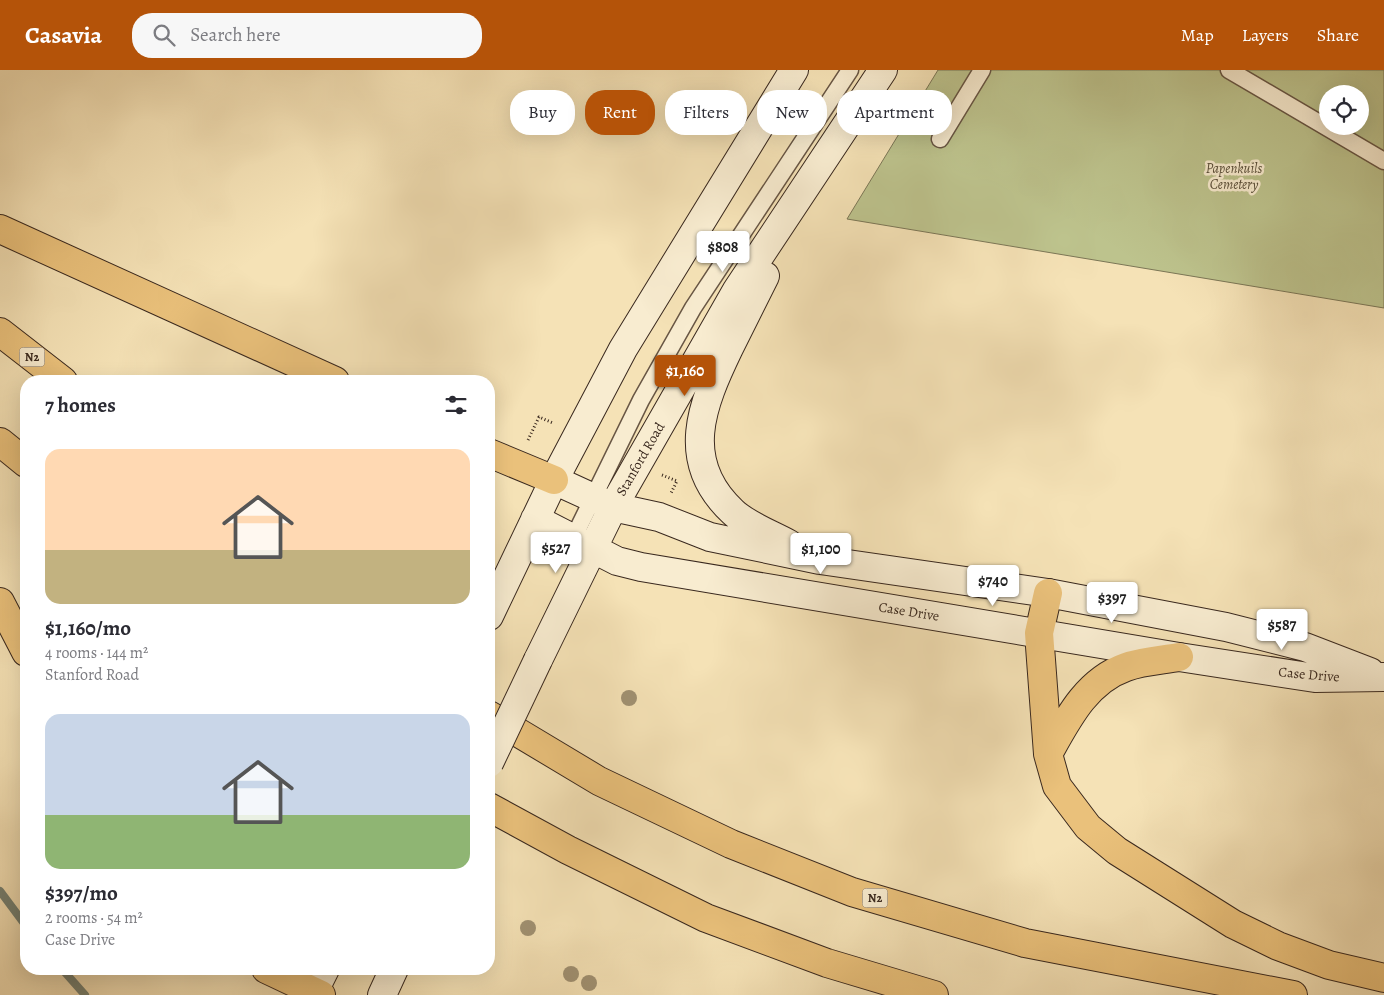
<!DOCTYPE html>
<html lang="en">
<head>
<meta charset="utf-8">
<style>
	:root { --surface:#fff; --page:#f7f7f7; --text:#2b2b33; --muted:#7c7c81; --accent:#b45309 }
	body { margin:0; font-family:Alegreya,serif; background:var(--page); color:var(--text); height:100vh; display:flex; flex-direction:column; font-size:19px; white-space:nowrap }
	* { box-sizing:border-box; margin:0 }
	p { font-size:16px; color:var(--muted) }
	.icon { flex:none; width:28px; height:28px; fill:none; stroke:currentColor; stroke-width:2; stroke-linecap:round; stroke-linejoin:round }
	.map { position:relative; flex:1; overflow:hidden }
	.side { position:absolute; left:20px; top:305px; width:475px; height:600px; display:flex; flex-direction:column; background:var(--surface); border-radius:20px; box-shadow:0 5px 20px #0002 }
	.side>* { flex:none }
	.banner { position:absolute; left:510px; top:20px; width:475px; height:45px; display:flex; gap:10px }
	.controls { position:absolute; left:1319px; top:15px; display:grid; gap:10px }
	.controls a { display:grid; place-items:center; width:50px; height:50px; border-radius:50%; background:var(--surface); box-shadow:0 5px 20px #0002; font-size:25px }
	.price { position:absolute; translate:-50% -42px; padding:0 11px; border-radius:5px; background:#fff; color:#222; font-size:16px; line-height:32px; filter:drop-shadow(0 1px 2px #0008) }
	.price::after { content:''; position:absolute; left:50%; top:30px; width:15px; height:11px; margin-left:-8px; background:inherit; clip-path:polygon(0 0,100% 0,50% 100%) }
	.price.on { background:var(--accent); color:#fff }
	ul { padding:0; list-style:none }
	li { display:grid; align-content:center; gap:10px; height:265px; padding:0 25px }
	li span { display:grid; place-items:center; height:155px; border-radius:15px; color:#555 }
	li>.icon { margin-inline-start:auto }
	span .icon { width:90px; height:90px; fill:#fffc; stroke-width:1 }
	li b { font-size:21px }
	h2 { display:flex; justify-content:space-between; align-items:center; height:60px; padding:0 25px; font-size:21px }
	.chip { padding:0 18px; border-radius:20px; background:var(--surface); box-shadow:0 5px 20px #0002; font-size:18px; line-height:45px }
	.chip.on { background:var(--accent); color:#fff }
	header { display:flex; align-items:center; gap:30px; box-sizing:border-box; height:70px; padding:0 25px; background:var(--accent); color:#fff }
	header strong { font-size:24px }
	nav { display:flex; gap:28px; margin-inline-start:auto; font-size:18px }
	.search { width:350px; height:45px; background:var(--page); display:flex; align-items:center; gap:12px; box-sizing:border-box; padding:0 18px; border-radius:20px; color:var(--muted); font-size:19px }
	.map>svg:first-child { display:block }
</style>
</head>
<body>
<header>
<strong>Casavia</strong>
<div class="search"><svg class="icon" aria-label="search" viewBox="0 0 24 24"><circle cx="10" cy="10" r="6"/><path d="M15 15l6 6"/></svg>Search here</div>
<nav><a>Map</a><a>Layers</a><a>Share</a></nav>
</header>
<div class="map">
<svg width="1384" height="925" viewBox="0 0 1384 925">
	<rect width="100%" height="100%" fill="#f5e2b6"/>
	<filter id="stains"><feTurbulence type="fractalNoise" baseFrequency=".004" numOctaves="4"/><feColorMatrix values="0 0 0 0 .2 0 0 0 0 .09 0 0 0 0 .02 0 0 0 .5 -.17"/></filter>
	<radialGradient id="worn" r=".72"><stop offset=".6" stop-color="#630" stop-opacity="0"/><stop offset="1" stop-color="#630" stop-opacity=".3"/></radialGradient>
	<path fill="#bdc38d" stroke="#7b7656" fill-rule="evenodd" d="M938 0H1384V238L847 149ZM1328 24H1360V56H1328Z"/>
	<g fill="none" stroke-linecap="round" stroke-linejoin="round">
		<path stroke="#748275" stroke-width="8" d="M0 821 26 856
			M62 899 85 925"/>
		<defs>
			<path id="lane" d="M1229 0 1384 91
				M940 69 982 0
				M573 469 641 330 693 238 850 0"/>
			<path id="secondary" d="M765 206C753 230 741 254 729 278 702 334 678 391 733 442 748 456 771 464 789 474
				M554 410 613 437 659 447 710 467 820 490 1048 523 1226 557 1305 577 1370 602
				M535 449 617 491 641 497 1179 587 1315 608 1384 607
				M489 546 554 410 623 279 794 0
				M538 590 613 437 737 220 883 0
				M312 925 325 899
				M382 925 394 899"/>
			<path id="highway" d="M0 159 335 311
				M0 262 63 311
				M0 372 26 393
				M489 383 554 410
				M1048 523 1039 563 1048 684 1057 716 1088 757 1117 781 1233 854 1278 876 1329 895 1384 908
				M0 532 26 582
				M489 645 599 711 731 774 852 822 1025 873 1293 925
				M1048 684C1067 650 1086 611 1126 597 1142 591 1162 590 1179 587
				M489 737 568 780 706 848 827 893 934 925
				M266 899 321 925"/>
		</defs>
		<use href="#lane" stroke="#685644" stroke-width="19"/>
		<use href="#secondary" stroke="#39281e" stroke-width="30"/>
		<use href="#highway" stroke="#39281e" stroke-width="30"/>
		<path stroke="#39281e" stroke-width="3" stroke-dasharray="1 2.5" stroke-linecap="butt" d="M528 370 539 347 553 353
			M662 405 677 411 671 423"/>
		<use href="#lane" stroke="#f8ecd0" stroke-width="16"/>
		<use href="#secondary" stroke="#f8ecd0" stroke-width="28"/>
		<use href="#highway" stroke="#eac17b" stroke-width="28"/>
		<defs>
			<path id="secondary-bridge" d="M489 693 538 590"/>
		</defs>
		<use href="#secondary-bridge" stroke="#39281e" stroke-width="30" stroke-linecap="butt"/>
		<use href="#secondary-bridge" stroke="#f8ecd0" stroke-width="28"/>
	</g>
	<g fill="#a09172">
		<circle cx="629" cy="628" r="8"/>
		<circle cx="528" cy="858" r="8"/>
		<circle cx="571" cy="904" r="8"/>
		<circle cx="589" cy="913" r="8"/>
	</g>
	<g text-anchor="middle" stroke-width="5" stroke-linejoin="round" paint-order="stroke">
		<g fill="#f8ecd0" stroke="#726353" stroke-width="1">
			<rect x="19.5" y="277.5" width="25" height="19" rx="4"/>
			<rect x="862.5" y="818.5" width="25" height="19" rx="4"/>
		</g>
		<g font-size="12" font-weight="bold" fill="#39281e">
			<text x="32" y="291">N2</text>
			<text x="875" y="832">N2</text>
		</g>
		<g font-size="14" font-style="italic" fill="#5a4f3a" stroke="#f8ecd0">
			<text x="1234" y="103">Papenkuils<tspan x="1234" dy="16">Cemetery</tspan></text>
		</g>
		<g font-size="14" fill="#39281e" stroke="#f8ecd0">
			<text transform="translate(640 389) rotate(-60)" y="5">Stanford Road</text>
			<text transform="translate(909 541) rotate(9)" y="5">Case Drive</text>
			<text transform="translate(1309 604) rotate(5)" y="5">Case Drive</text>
		</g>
	</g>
	<rect width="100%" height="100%" filter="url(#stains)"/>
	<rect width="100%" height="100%" fill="url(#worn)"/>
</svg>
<div class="controls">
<a><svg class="icon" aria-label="locate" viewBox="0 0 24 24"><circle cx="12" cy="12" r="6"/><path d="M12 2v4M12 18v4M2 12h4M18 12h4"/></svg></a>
</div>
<b class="price" style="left:723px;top:203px">$808</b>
<b class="price on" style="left:685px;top:327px">$1,160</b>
<b class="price" style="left:556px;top:504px">$527</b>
<b class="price" style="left:821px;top:505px">$1,100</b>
<b class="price" style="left:993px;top:537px">$740</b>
<b class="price" style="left:1112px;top:554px">$397</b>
<b class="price" style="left:1282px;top:581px">$587</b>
<div class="banner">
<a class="chip">Buy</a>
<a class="chip on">Rent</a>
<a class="chip">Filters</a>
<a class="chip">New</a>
<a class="chip">Apartment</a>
</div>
<section class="side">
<h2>7 homes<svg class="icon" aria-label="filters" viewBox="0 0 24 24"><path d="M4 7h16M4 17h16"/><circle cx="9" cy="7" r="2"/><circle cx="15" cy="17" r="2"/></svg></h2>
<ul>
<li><span style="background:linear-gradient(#ffd9b3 65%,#c2b280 0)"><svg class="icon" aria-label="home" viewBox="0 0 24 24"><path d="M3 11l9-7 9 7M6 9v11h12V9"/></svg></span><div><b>$1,160/mo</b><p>4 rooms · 144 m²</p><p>Stanford Road</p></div></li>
<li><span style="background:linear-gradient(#c9d6e8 65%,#8fb573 0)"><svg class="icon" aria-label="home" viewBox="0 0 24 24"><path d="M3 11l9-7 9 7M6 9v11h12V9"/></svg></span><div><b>$397/mo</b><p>2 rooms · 54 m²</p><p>Case Drive</p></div></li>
</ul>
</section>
</div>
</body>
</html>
